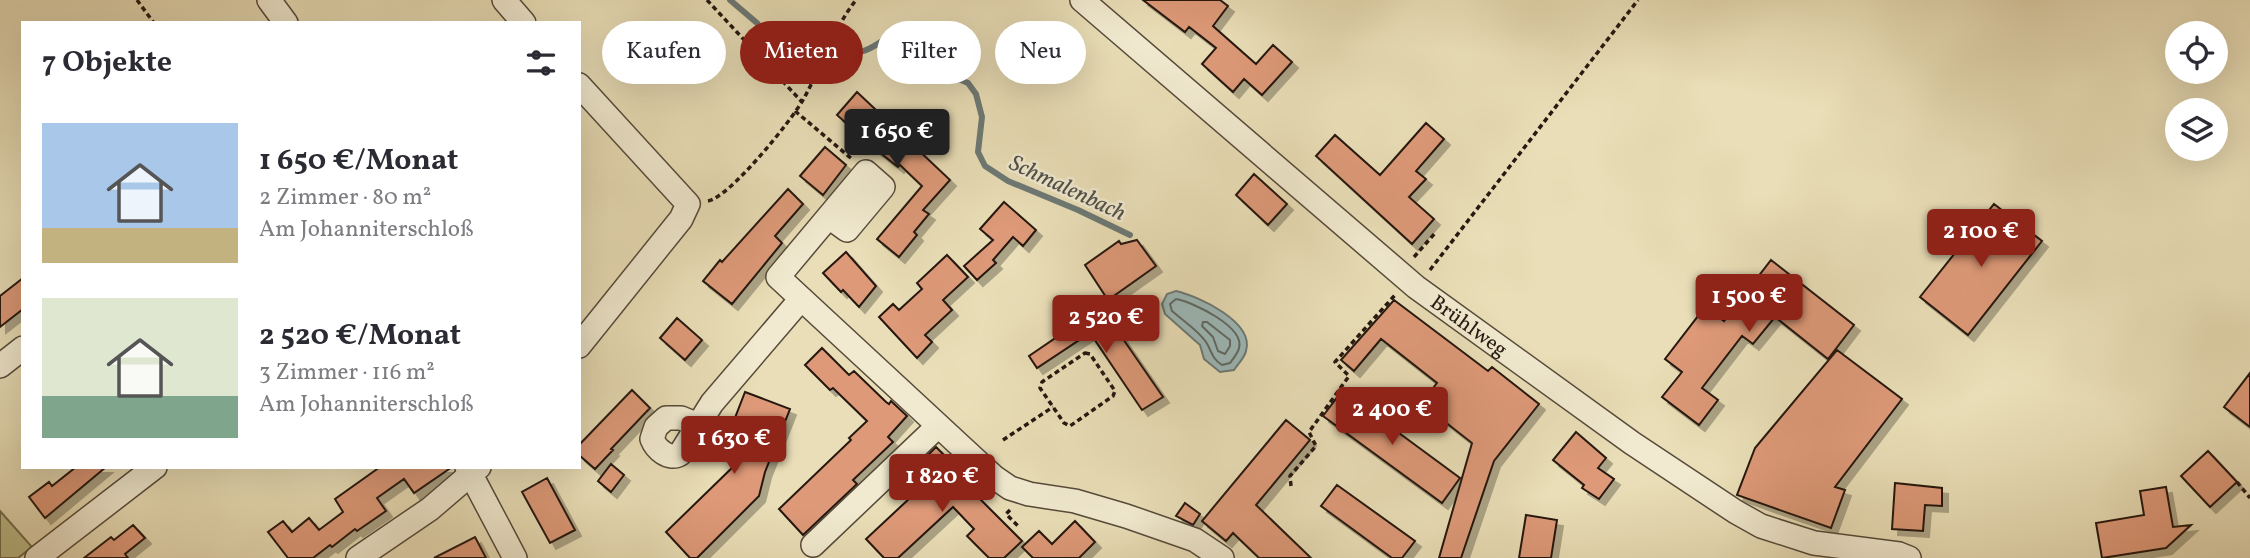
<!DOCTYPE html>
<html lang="de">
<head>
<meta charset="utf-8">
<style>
	:root { --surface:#fff; --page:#f2f2f3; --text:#2b2b33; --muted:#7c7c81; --accent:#8f2418 }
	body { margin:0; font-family:Vollkorn,serif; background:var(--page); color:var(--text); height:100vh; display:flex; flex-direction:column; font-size:26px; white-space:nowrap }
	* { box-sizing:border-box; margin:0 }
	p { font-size:23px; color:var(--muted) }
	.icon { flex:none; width:38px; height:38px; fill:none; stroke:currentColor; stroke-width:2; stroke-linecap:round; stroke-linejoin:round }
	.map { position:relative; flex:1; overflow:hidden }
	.drawer { position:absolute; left:21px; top:21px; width:560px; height:448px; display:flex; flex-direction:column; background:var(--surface); border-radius:0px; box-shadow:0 7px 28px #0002 }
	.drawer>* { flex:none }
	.guide { position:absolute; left:602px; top:21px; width:665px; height:63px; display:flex; gap:14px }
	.tools { position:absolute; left:2165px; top:21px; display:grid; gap:14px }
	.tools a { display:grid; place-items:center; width:63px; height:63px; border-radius:50%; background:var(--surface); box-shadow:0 7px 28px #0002; font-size:35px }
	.price { position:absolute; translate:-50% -60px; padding:0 16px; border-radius:7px; background:var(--accent); color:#fff; font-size:23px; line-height:46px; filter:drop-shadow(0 2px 4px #0008) }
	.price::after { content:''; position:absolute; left:50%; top:42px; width:21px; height:16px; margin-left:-10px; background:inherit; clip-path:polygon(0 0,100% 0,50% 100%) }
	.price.selected { background:#222; color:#fff }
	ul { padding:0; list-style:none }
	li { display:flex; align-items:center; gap:21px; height:175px; padding:0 21px }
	li span { display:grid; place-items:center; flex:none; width:196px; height:140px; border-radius:0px; color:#555 }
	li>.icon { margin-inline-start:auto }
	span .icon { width:84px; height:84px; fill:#fffc; stroke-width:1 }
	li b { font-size:30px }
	h2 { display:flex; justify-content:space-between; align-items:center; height:84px; padding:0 21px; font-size:30px }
	.pill { padding:0 24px; border-radius:32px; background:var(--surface); box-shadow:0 7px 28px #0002; font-size:24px; line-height:63px }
	.pill.selected { background:var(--accent); color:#fff }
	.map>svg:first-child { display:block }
</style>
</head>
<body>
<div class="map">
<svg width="2250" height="558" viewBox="0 0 2250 558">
	<defs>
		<filter id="shadow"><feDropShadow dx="6" dy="6" stdDeviation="0" flood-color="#0004"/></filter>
	</defs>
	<rect width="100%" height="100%" fill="#e9deb7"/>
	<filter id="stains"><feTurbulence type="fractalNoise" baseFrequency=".00286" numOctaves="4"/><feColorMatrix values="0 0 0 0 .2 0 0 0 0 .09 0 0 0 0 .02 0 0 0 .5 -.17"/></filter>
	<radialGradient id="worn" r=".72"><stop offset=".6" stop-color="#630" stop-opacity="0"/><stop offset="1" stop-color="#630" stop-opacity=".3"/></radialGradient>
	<path fill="#bdbf8a" stroke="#716c4d" stroke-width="2" d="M0 511 32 547 18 558H0Z"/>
	<path fill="#9cb9b9" stroke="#6c7975" stroke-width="2" d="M1176 291C1198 296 1255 322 1246 351 1245 357 1238 364 1234 370L1220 372 1204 359 1200 345 1165 314 1162 304 1167 294Z"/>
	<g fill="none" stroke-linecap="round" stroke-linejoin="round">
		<path stroke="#606864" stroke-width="2" d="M1176 299C1193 302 1245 327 1239 348 1238 353 1233 359 1230 363L1222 365C1211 358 1212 351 1206 342 1198 330 1182 320 1172 311L1170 304Z
			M1203 322H1207L1230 340V346L1225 354 1218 351 1213 337 1202 326Z"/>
		<path stroke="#6c7975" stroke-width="6" d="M730 0 757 23 775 48 789 52 809 42 820 47
			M838 51C873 56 870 44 899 33L928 47 934 62 942 72 968 83 976 94 982 117 978 152 985 166 1008 181 1078 210 1130 235"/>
	</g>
	<path fill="#dd9978" stroke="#251810" stroke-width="2" filter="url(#shadow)" d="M1143 0H1220L1228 6 1213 26 1256 64 1273 45 1292 62 1262 95 1244 79 1233 92 1202 64 1216 48 1189 27 1185 32Z
		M857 92 950 180 923 210 929 214 914 232 917 235 899 257 877 239 922 186 900 165 898 167 874 148 837 115Z
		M1426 123 1444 139 1416 171 1426 179 1409 197 1434 219 1412 244 1316 156 1335 135 1380 175Z
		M825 147 846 165 823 195 800 176Z
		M1254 174 1287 204 1268 225 1236 195Z
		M788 189 803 204 775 236 782 243 732 304 703 281 720 260 722 262Z
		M1004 202 1036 230 1023 246 1013 237 993 260 996 263 977 280 964 266 993 240 980 229Z
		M1994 204 2042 241 1968 335 1920 297Z
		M1137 240 1156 266 1108 300 1085 265 1119 241 1121 244Z
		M846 252 876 286 859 307 843 290 841 292 823 273Z
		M947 255 968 277 943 300 952 310 925 335 932 342 917 358 879 317 893 304 899 310 922 289 917 283Z
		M1771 260 1854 325 1828 359 1775 317 1753 344 1742 336 1702 388 1718 400 1699 425 1662 397 1682 372 1665 359 1705 307 1724 321Z
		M23 278V309L0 327V296Z
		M1394 300 1488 371 1492 367 1539 404 1494 461 1461 558H1439L1472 443 1421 403 1437 383 1381 339 1354 371 1341 360Z
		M1101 307 1163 397 1142 410 1090 333 1037 368 1029 356Z
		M677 318 702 340 685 360 660 338Z
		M822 348 849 375 854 371 886 402 889 404 891 401 907 416 888 437 893 442 853 480 857 484 803 535 779 509 851 440 849 438 867 421 833 388 830 390 805 365Z
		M1837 350 1902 399 1835 487 1845 490 1831 528 1737 495 1755 448Z
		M2250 373V427L2224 407Z
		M632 390 650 408 611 449 613 450 595 469 579 455V445Z
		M1342 391 1460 478 1442 503 1323 416Z
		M745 392 790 409 765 472 759 496 697 558H690L666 532 739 461 721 454Z
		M1286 420 1310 440 1256 505 1311 558H1259L1233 533 1226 541 1202 521Z
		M1576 432 1606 458 1598 468 1614 479 1599 499 1582 488 1584 485 1553 460Z
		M936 447 957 468 953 472 1022 541 1004 558H989L967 536 974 529 953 507 898 558H884L866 539 926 483 913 470Z
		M2208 451 2237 482 2210 507 2181 476Z
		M611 464 624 475 611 492 598 481Z
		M76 467H106L45 518 29 497 49 482 52 486Z
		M380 467H452L414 493 404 479 377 498 386 511 357 531 355 529 332 547 330 545 313 558H288L268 532 283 521 292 532 309 518 319 530 343 512 335 499Z
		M547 478 575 530 550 543 522 492Z
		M1895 483 1942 488V506L1925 505 1923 531 1892 529Z
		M1337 485 1415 541 1402 558H1392L1321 506Z
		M2166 487 2173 527 2191 525 2166 548 2102 558 2096 523 2144 515 2140 491Z
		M1185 503 1200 514 1193 525 1176 516Z
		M1526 515 1557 520 1551 558H1519Z
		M1075 521 1095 542 1079 558H1033L1022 547 1039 531 1052 544Z
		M133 525 145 538 125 554 128 558H84L111 537 114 540Z
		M475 537 486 558H434Z"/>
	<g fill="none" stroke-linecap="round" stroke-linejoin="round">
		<defs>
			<g id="minor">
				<path d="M269 0 286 23"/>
				<path d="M504 0 524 23"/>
				<path id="s1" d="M1082 0 1416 287 1632 443 1736 512 1761 526 1814 543 1899 554 1909 558"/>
				<path d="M579 85 688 204 681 219 579 346"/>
				<path d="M829 217 847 230 883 187 866 172 778 277 994 477 1010 488 1029 494 1075 501 1126 516 1195 540 1222 558"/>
				<path d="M0 366 23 348"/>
				<path d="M698 425 681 418H666L656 427 652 439C656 449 669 461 680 454L712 403 801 299"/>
				<path d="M467 467 515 558"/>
				<path d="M813 545 938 426"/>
				<path d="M37 558 155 467"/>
				<path d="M358 558 430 509 479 467"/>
			</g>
		</defs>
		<use href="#minor" stroke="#564a3a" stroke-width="26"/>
		<path stroke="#251810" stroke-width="3.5" stroke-dasharray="5 3.5" stroke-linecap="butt" d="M137 0 154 23
			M707 0 802 102
			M795 111 852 159
			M708 201C730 197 791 121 803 100 821 68 833 29 856 0
			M1414 257 1436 232
			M1430 270 1638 0
			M1085 353 1090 354 1115 391 1113 396 1070 426 1064 423 1040 388 1042 382Z
			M1003 440 1053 407
			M2237 482 2250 498
			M1291 486 1290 476 1316 446 1309 432 1349 376 1335 362 1395 295
			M1010 510 1006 514 1018 526"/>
		<use href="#minor" stroke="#f1ead0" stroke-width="23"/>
	</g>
	<g text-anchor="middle" stroke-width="5" stroke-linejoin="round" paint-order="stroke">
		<g font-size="21" fill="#251810" stroke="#f1ead0">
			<text dy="7" stroke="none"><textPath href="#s1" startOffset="506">Brühlweg</textPath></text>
		</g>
		<g font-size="23" font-style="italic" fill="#4f504b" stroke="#f1ead0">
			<text transform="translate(1068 187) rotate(25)" y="8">Schmalenbach</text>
		</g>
	</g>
	<rect width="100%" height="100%" filter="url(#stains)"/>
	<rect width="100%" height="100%" fill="url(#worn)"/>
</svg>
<div class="tools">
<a><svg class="icon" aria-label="locate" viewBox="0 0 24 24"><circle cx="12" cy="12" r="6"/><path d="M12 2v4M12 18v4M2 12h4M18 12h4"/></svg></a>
<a><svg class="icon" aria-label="layers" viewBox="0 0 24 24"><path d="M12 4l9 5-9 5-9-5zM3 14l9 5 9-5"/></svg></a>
</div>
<b class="price selected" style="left:897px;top:169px">1 650 €</b>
<b class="price" style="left:1981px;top:269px">2 100 €</b>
<b class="price" style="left:1749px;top:334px">1 500 €</b>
<b class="price" style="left:1106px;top:355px">2 520 €</b>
<b class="price" style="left:1392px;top:447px">2 400 €</b>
<b class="price" style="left:734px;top:476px">1 630 €</b>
<b class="price" style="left:942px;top:514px">1 820 €</b>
<div class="guide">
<a class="pill">Kaufen</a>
<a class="pill selected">Mieten</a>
<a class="pill">Filter</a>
<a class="pill">Neu</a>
</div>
<section class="drawer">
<h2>7 Objekte<svg class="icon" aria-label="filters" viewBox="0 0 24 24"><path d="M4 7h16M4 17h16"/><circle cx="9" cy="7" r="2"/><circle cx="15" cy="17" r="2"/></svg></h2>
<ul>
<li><span style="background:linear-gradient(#a9c7e8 75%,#c2b280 0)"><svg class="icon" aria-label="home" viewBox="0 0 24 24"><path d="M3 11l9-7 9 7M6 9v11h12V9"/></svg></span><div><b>1 650 €/Monat</b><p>2 Zimmer · 80 m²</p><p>Am Johanniterschloß</p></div></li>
<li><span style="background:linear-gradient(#dfe7d0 70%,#7fa58c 0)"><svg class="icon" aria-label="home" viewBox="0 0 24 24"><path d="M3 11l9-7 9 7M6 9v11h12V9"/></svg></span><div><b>2 520 €/Monat</b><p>3 Zimmer · 116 m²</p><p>Am Johanniterschloß</p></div></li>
</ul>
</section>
</div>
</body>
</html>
